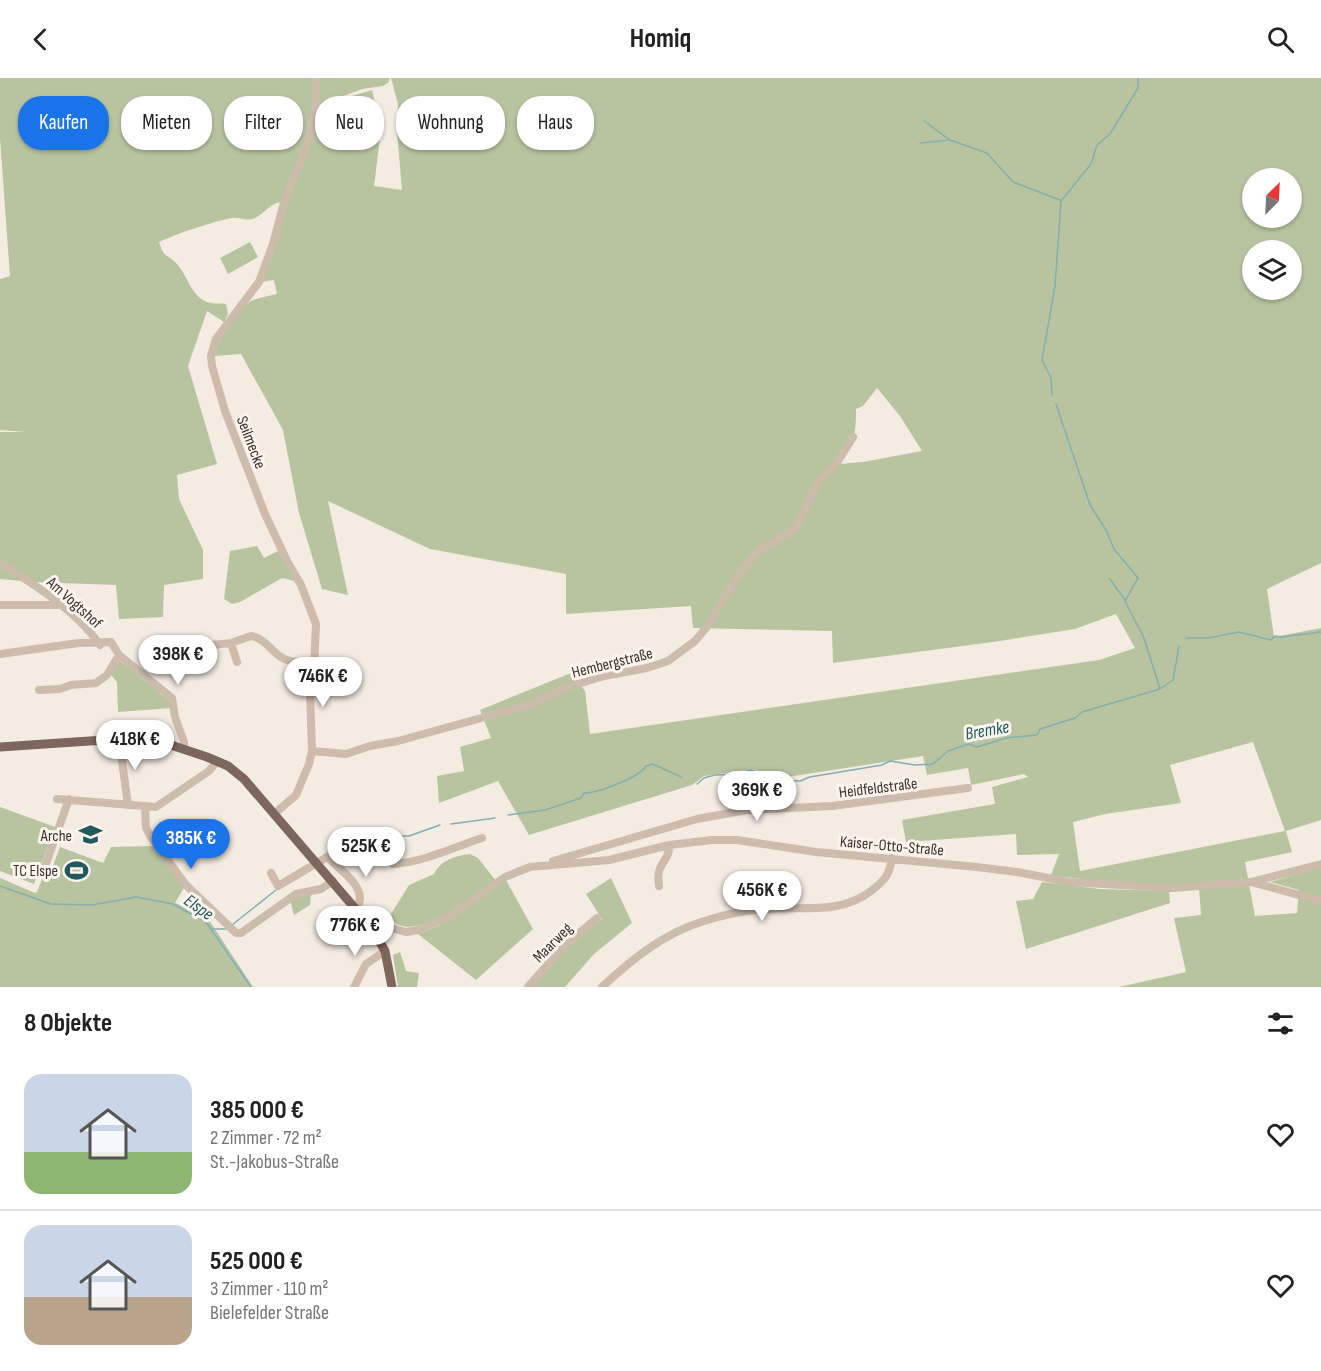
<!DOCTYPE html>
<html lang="de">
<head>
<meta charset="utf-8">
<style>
	:root { --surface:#fff; --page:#f6f6f6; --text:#222; --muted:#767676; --line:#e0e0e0; --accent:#1a73e8 }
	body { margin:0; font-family:"Sofia Sans Condensed",sans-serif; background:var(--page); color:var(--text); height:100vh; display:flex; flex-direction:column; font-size:22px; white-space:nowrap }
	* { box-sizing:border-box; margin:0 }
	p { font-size:20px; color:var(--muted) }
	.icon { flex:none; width:33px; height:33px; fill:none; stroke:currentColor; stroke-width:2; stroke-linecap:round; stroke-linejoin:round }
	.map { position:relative; height:909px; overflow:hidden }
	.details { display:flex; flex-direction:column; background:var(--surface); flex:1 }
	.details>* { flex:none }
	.top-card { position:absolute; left:18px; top:18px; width:600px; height:54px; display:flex; gap:12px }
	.needle { width:39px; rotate:24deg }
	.buttons { position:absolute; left:1242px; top:90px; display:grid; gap:12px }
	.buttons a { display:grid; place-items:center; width:60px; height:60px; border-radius:50%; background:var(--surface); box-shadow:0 2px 4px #0004; font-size:30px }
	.price { position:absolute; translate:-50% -51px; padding:0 14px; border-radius:21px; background:#fff; color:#222; font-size:20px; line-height:39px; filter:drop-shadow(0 2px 3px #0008) }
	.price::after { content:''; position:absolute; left:50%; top:36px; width:18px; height:14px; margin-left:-9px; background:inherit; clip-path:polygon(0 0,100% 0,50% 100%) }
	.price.on { background:var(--accent); color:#fff }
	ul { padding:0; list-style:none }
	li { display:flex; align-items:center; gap:18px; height:150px; padding:0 24px }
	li+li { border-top:2px solid var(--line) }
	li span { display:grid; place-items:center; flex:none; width:168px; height:120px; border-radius:18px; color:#555 }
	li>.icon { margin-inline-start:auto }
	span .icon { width:72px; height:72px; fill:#fffc; stroke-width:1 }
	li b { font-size:26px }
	h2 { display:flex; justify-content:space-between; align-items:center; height:72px; padding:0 24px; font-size:26px }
	.chip { padding:0 21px; border-radius:24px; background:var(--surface); box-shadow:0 2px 4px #0004; font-size:21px; line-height:54px }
	.chip.on { background:var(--accent); color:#fff }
	header { display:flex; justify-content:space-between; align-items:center; height:78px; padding:0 24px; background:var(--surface); font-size:27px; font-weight:700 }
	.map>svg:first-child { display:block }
</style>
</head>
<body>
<header><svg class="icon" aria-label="back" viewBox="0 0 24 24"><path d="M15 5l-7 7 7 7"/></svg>Homiq<svg class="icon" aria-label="search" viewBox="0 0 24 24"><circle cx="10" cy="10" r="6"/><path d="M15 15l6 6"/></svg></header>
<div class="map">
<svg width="1321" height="909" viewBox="0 0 1321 909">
	<rect width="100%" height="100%" fill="#f4ebe1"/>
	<path fill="#b8c4a0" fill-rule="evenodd" d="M0 0H315L317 34 345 20 372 12 381 51 374 108 402 112 397 54 398 26 391 0H1321V485L1267 511 1274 559 1321 550V742L1286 753 1292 774 1245 784 1255 838 1297 835 1299 812 1270 804 1321 789V909H1119L1186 894 1174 840 1201 837 1199 810 1169 814 1170 825 1026 871 1016 823 1033 821 1042 804 1100 811 1169 813 1051 797 1059 776 1017 777 1016 756 906 764 902 742 995 726 992 709 1028 699 1024 696 971 707 968 690 927 697 923 678 781 700 753 691 704 698 692 707 529 757 498 703 439 725 437 698 464 693 460 669 491 660 480 632 571 595 585 613 590 656 1099 582 1135 570 1116 536 1075 551 993 564 833 585 832 553 693 550 691 528 566 536V496L430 471 328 423 348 517 322 511 299 435 283 352 241 276 215 278C216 263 239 228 253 222 261 219 270 218 277 216L274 202 260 204 283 124C271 124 265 135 255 140 248 144 239 139 232 140 208 145 181 154 159 164 164 181 168 176 177 186 188 198 192 222 211 225 216 226 221 225 226 226L228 236 224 244 207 233 188 288 217 386 177 397 179 421 203 472V501L164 507 163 539 119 541 116 507 33 504 0 501V354H26L0 352V201L10 198 0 60ZM1252 100H1292V140H1252ZM1252 172H1292V212H1252ZM877 310 900 338 922 373 863 384 839 386C854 364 856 359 856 331L863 328ZM1253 664 1285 753 1080 793 1073 744 1105 736 1181 725 1170 687Z
		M318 0H390L388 5 383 8 362 11 317 28Z
		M250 164 258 179 228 196 220 180Z
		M257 468 264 480 278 473 295 503 282 500 240 524 232 526 224 521 230 473Z
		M119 582 171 624 172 630 118 634 117 604 111 597Z
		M0 729 55 749 34 806 0 793Z
		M154 768 185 808 175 825 200 834 209 842 253 909H0V800L35 815 37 814 44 796 49 798 60 769 103 785 111 769Z
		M470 776 478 780 496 803C480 814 463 829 445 838 432 845 394 859 391 836L409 807 434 796C441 782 455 778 470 776Z
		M611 800 632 845 594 876 565 909H531L566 870 602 841 586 816Z
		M506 802 533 851 476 902 418 856 438 848Z
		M311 815 310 827 294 837 290 821Z
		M400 874 406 893 419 895 417 909H398L393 877Z"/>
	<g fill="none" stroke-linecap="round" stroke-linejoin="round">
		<path stroke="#7fb0b2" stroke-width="1.5" d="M924 43 950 62 987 75 1013 104 1060 122
			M920 65 949 62
			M1052 317 1051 300 1042 282 1055 208 1061 123 1091 86 1097 67 1110 56 1138 10V0
			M1056 326 1090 427 1106 452 1114 471 1138 500 1125 523 1144 560 1160 611
			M1110 501 1125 522
			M1186 560H1208L1239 554 1271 562 1275 558 1282 559 1321 554
			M697 706 704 700 715 697 734 696 751 692 784 702 800 703 810 699 882 687 890 683 915 687 933 686 948 673 969 666 977 669 1006 660 1037 657 1040 651 1075 640 1082 634 1160 611 1173 602 1179 568
			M508 737 545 732 581 720 584 715C597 715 639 700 646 688L653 686 681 699
			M451 746 495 740
			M389 758H409L440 747
			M0 808 51 826 92 827 136 819 173 826 206 844 251 909
			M232 847 276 812
			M213 851H226"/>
		<path stroke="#cdbbac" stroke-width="8" d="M0 485C35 507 76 532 100 567
			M1 527H60
			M231 565 237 584
			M163 572 231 565 251 558C270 562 273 580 291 583 298 585 307 583 315 583
			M0 576 78 565 111 564 119 577 172 620 175 639 184 664V671
			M39 612 60 611 71 607 96 605 107 597 119 577
			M119 661 128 727
			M312 673 346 676 370 668 398 663 529 627 568 609 604 598 647 590 668 583 695 563 706 550 736 500 756 475 796 450 819 402 836 386 853 359
			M57 721 156 729 209 693 217 683
			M145 729 146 750 151 759 186 807 236 855H241L296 816 321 811 333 803
			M274 736 296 717 309 686 312 673 310 612 314 589 316 546 301 507 287 483 265 436 225 333 212 288 211 278 216 261 259 204 273 166 283 128 306 69 315 33 317 0
			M327 779C339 791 371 812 356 830
			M553 783 697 741 747 732 832 728 968 710
			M271 795 278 808 327 779 369 759 393 786C420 785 455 769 482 760
			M42 797 69 721
			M1251 804 1321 823
			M659 808C655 783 670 785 669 767
			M371 849 383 848 406 854 418 852 450 838 505 799 530 789 609 782 669 767 712 762H737L816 774 977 789 1017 794 1069 804 1173 810 1251 804 1321 786
			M354 909 366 886 385 873
			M528 909 565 867 597 840
			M602 909C631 882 663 856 701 844 722 837 747 832 769 831 805 828 839 837 871 813 885 802 889 798 892 780"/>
		<path stroke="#7d675c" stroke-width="9" d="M0 669 119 661 148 662 168 666 207 679 228 688 244 701 371 849 385 873 392 909"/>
	</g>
	<defs>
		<symbol id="school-bare" viewBox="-9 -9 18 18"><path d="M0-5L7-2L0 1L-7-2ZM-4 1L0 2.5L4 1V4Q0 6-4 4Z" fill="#1f5a5e" stroke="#fbf5ee" stroke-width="2.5" paint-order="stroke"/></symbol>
		<symbol id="stadium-bare" viewBox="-9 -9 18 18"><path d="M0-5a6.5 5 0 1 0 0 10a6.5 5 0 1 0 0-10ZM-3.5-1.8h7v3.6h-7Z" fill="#1f5a5e" stroke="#fbf5ee" stroke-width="2.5" paint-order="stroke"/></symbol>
	</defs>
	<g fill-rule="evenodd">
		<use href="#school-bare" x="74" y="740" width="33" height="33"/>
		<use href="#stadium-bare" x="60" y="776" width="33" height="33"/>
	</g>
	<g text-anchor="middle" stroke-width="6" stroke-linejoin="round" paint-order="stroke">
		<g font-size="16" fill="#3b302b" stroke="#fbf5ee">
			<text transform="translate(252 364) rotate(69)" y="6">Seilmecke</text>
			<text transform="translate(75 524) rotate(42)" y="6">Am Vogtshof</text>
			<text transform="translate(612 584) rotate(-14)" y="6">Hembergstraße</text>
			<text transform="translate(878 709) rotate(-7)" y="6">Heidfeldstraße</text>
			<text transform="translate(892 767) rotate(5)" y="6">Kaiser-Otto-Straße</text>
			<text transform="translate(552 864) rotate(-45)" y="6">Maarweg</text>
		</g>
		<g font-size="16" fill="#3b302b" stroke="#fbf5ee" text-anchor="end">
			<text x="72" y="763">Arche</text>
			<text x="58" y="798">TC Elspe</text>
		</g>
		<g font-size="18" font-style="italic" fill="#1f5a5e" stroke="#fbf5ee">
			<text transform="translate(987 652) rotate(-10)" y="6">Bremke</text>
			<text transform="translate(199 829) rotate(35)" y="6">Elspe</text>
		</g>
	</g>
</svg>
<div class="buttons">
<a><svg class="needle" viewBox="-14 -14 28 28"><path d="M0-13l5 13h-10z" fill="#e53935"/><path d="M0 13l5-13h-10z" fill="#767676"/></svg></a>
<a><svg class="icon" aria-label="layers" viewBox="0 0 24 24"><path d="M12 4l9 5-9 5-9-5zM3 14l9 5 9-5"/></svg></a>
</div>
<b class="price" style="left:178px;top:608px">398K €</b>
<b class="price" style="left:323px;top:630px">746K €</b>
<b class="price" style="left:135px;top:693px">418K €</b>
<b class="price" style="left:757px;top:744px">369K €</b>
<b class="price on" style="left:191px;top:792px">385K €</b>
<b class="price" style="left:366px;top:800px">525K €</b>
<b class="price" style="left:762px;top:844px">456K €</b>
<b class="price" style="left:355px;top:879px">776K €</b>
<div class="top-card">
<a class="chip on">Kaufen</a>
<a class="chip">Mieten</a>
<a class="chip">Filter</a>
<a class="chip">Neu</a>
<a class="chip">Wohnung</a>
<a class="chip">Haus</a>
</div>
</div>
<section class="details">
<h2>8 Objekte<svg class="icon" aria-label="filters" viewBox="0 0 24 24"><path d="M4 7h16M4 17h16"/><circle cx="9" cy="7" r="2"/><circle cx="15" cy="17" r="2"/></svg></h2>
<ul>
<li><span style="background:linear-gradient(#c9d6e8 65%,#8fb573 0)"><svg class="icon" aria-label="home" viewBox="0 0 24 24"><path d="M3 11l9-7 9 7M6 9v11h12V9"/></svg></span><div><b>385 000 €</b><p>2 Zimmer · 72 m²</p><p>St.-Jakobus-Straße</p></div><svg class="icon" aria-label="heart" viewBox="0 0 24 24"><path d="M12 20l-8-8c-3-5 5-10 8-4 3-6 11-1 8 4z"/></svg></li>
<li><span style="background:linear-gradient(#c9d6e8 60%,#b9a48a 0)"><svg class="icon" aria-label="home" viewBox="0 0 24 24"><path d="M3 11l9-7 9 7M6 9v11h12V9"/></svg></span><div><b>525 000 €</b><p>3 Zimmer · 110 m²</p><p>Bielefelder Straße</p></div><svg class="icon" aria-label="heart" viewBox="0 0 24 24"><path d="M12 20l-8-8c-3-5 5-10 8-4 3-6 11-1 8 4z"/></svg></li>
</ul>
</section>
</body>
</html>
